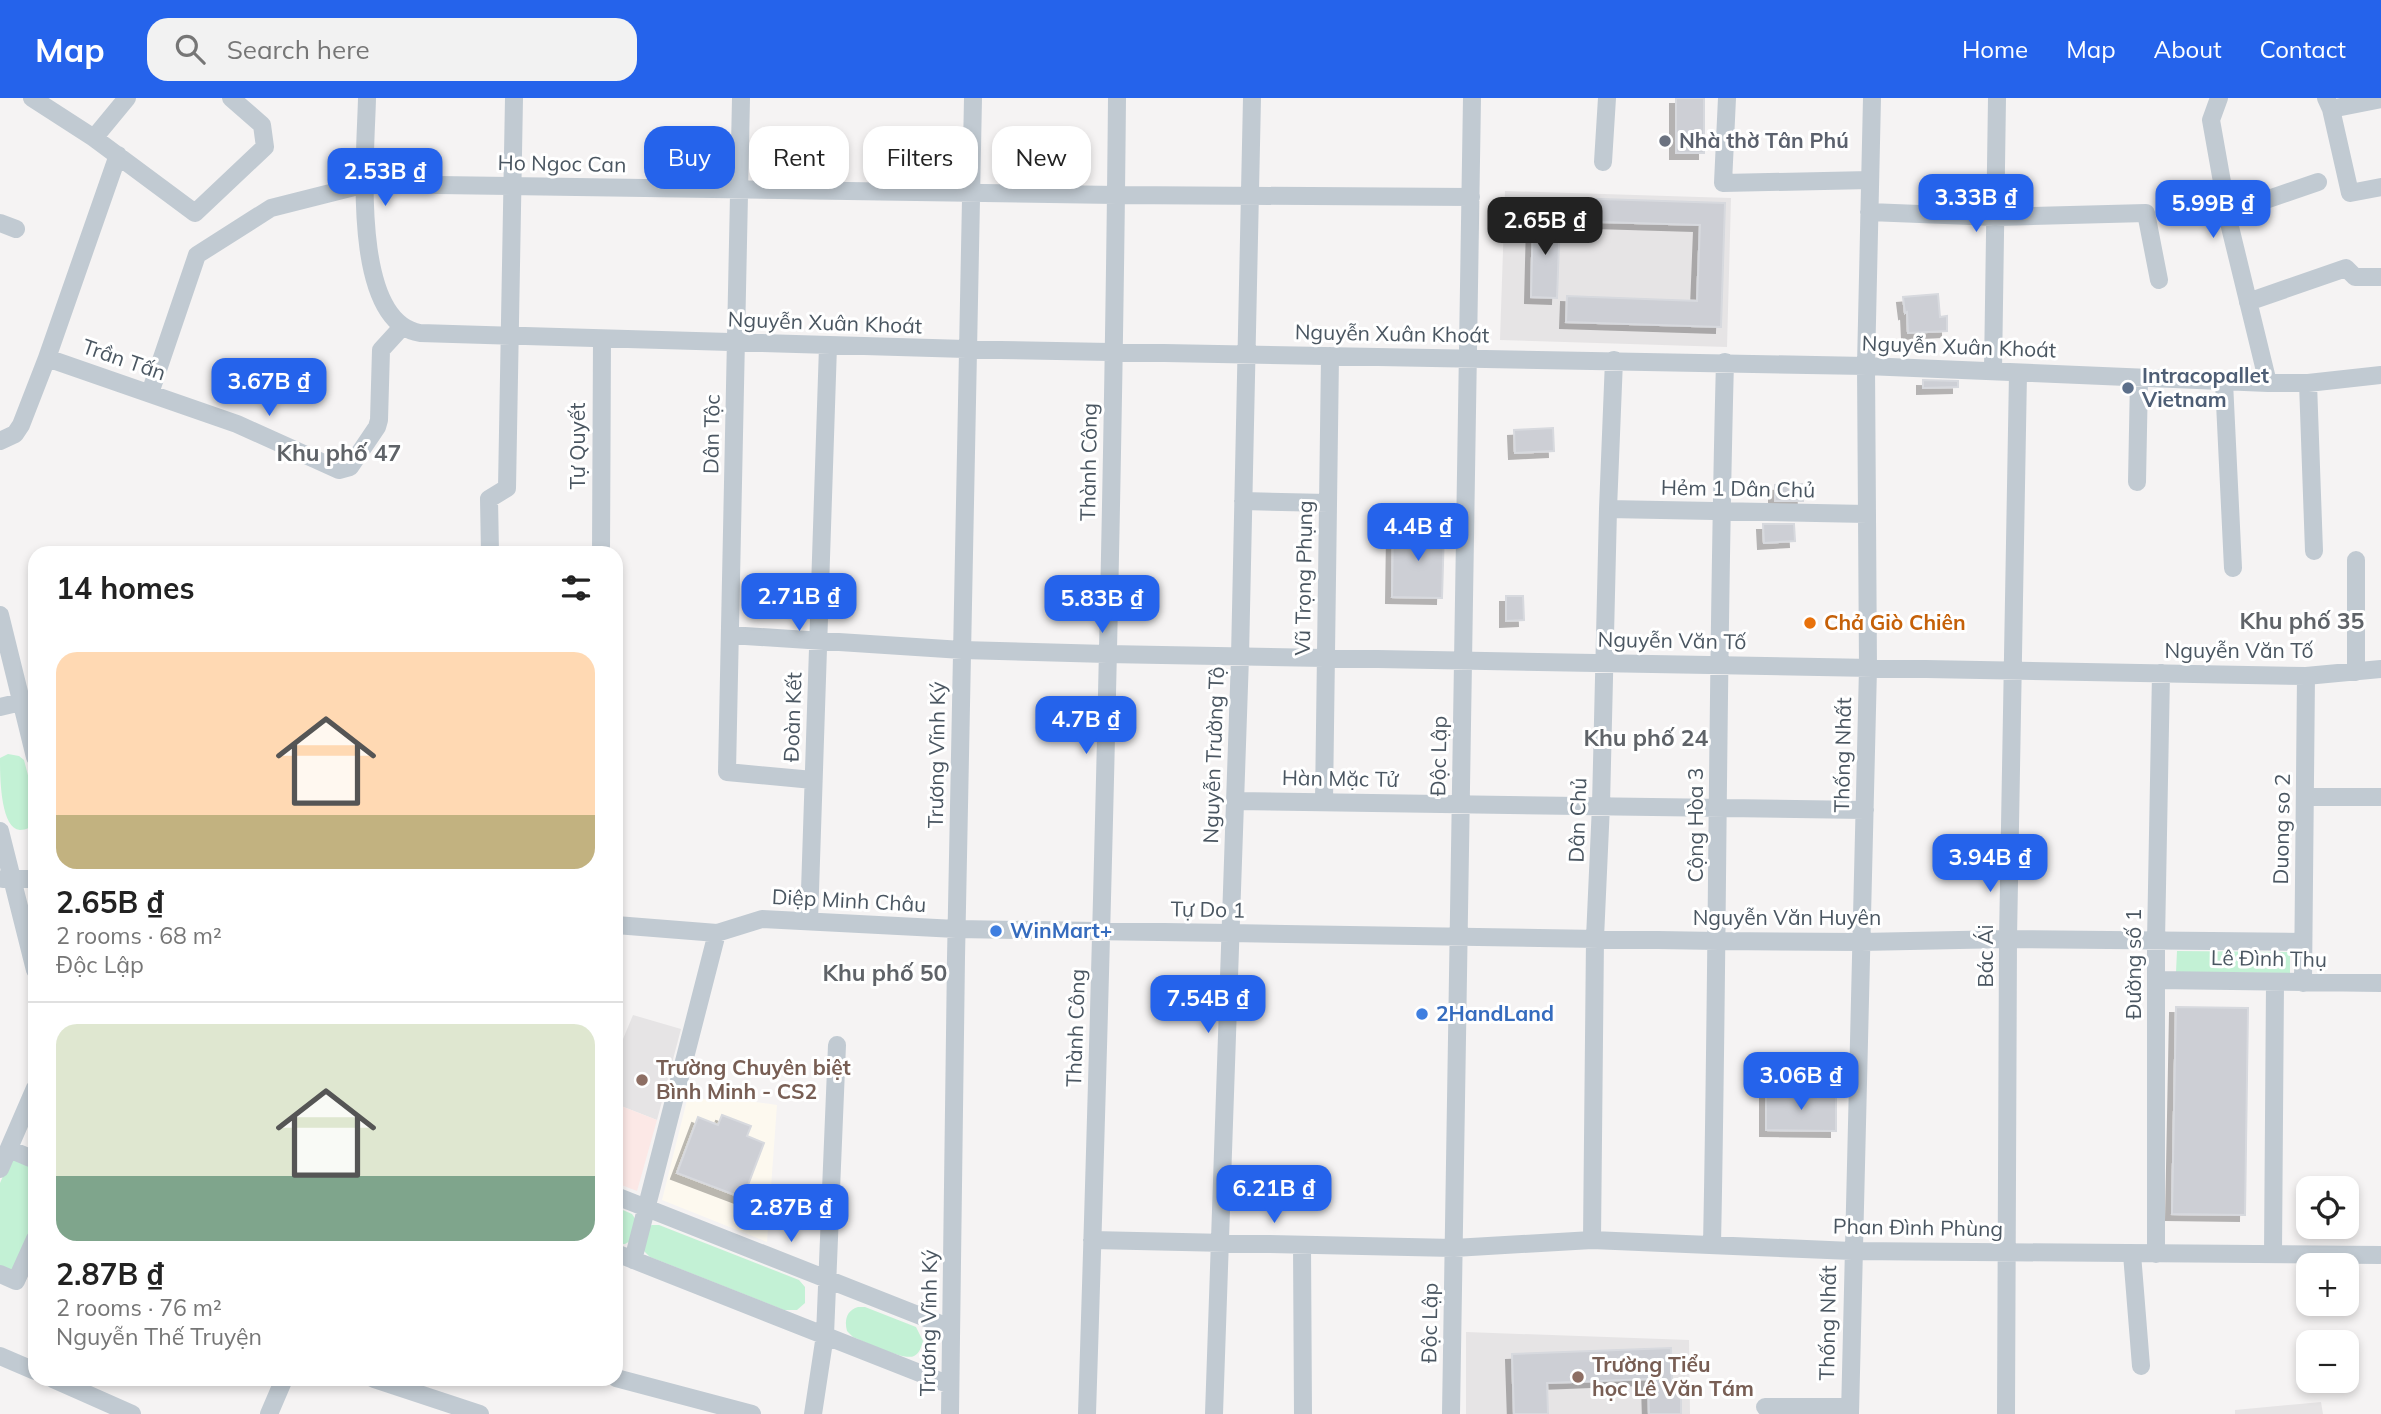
<!DOCTYPE html>
<html lang="en">
<head>
<meta charset="utf-8">
<style>
	:root { --surface:#fff; --page:#f2f2f2; --text:#222; --muted:#767676; --line:#e0e0e0; --accent:#2563eb }
	body { margin:0; font-family:Mulish,sans-serif; background:var(--page); color:var(--text); height:100vh; display:flex; flex-direction:column; font-size:26px; white-space:nowrap }
	* { box-sizing:border-box; margin:0 }
	p { font-size:23px; color:var(--muted) }
	.icon { flex:none; width:38px; height:38px; fill:none; stroke:currentColor; stroke-width:2; stroke-linecap:round; stroke-linejoin:round }
	.map { position:relative; flex:1; overflow:hidden }
	.side { position:absolute; left:28px; top:448px; width:595px; height:840px; display:flex; flex-direction:column; background:var(--surface); border-radius:21px; box-shadow:0 4px 10px #0003 }
	.side>* { flex:none }
	.hud { position:absolute; left:644px; top:28px; width:665px; height:63px; display:flex; gap:14px }
	.fabs { position:absolute; left:2296px; top:1078px; display:grid; gap:14px }
	.fabs a { display:grid; place-items:center; width:63px; height:63px; border-radius:14px; background:var(--surface); box-shadow:0 4px 10px #0003; font-size:35px }
	.price { position:absolute; translate:-50% -60px; padding:0 16px; border-radius:14px; background:var(--accent); color:#fff; font-size:23px; line-height:46px; filter:drop-shadow(0 2px 4px #0008) }
	.price::after { content:''; position:absolute; left:50%; top:42px; width:21px; height:16px; margin-left:-10px; background:inherit; clip-path:polygon(0 0,100% 0,50% 100%) }
	.price.on { background:#222; color:#fff }
	ul { padding:0; list-style:none }
	li { display:grid; align-content:center; gap:14px; height:371px; padding:0 28px }
	li+li { border-top:2px solid var(--line) }
	li span { display:grid; place-items:center; height:217px; border-radius:21px; color:#555 }
	li>.icon { margin-inline-start:auto }
	span .icon { width:126px; height:126px; fill:#fffc; stroke-width:1 }
	li b { font-size:30px }
	h2 { display:flex; justify-content:space-between; align-items:center; height:84px; padding:0 28px; font-size:30px }
	.chip { padding:0 24px; border-radius:21px; background:var(--surface); box-shadow:0 4px 10px #0003; font-size:24px; line-height:63px }
	.chip.on { background:var(--accent); color:#fff }
	header { display:flex; align-items:center; gap:42px; box-sizing:border-box; height:98px; padding:0 35px; background:var(--accent); color:#fff }
	header strong { font-size:33px }
	nav { display:flex; gap:38px; margin-inline-start:auto; font-size:24px }
	.search { width:490px; height:63px; background:var(--page); display:flex; align-items:center; gap:18px; box-sizing:border-box; padding:0 24px; border-radius:21px; color:var(--muted); font-size:26px }
	.map>svg:first-child { display:block }
</style>
</head>
<body>
<header>
<strong>Map</strong>
<div class="search"><svg class="icon" aria-label="search" viewBox="0 0 24 24"><circle cx="10" cy="10" r="6"/><path d="M15 15l6 6"/></svg>Search here</div>
<nav><a>Home</a><a>Map</a><a>About</a><a>Contact</a></nav>
</header>
<div class="map">
<svg width="2381" height="1316" viewBox="0 0 2381 1316">
	<defs>
		<filter id="shadow"><feDropShadow dx="-6" dy="6" stdDeviation="0" flood-color="#0004"/></filter>
	</defs>
	<rect width="100%" height="100%" fill="#f5f3f3"/>
	<path fill="#fdf9ef" d="M688 998 710 1002 714 998 777 1007 767 1144 662 1102Z"/>
	<path fill="#e6e4e5" d="M1505 93 1731 100 1727 249 1500 242Z
		M633 917 681 931 657 1022 616 1006V958Z
		M1466 1234 1689 1242 1690 1316H1466Z
		M2321 1304 2323 1316H2235V1312Z"/>
	<path fill="#fce8e6" d="M616 1006 657 1022 637 1093 616 1085Z"/>
	<path fill="#c3f1d5" d="M8 656 19 658 24 662 35 704V724C31 729 27 732 20 732 0 731 0 676 0 660Z
		M2177 853 2290 854V875L2176 874Z
		M12 1058 35 1069V1127L14 1174 0 1168V1085Z
		M616 1109 632 1116 636 1122 632 1142 625 1146H616Z
		M652 1127H659L799 1182 805 1189V1205L797 1212H784L650 1159 643 1152 648 1129Z
		M858 1209H865L916 1229 923 1243C921 1249 920 1255 914 1258 904 1263 865 1244 853 1239L847 1233C844 1222 847 1212 858 1209Z"/>
	<path fill="#cdcfd5" stroke="#d7d9de" stroke-width="2" filter="url(#shadow)" d="M1676 0H1704V55H1676Z
		M1569 100 1725 105 1721 229 1566 224 1567 198 1697 203 1700 127 1568 123Z
		M1533 119 1560 120 1557 200 1531 199Z
		M1938 196 1940 219 1947 218V233L1908 235 1907 214 1905 215 1903 199Z
		M1923 282 1958 283V289L1923 290Z
		M1553 330 1554 353 1515 355 1514 332Z
		M1802 386 1803 403H1775V387Z
		M1763 426H1794L1795 443 1764 445Z
		M1393 431 1444 432 1442 500 1392 499Z
		M1506 498H1523L1524 522 1506 523Z
		M2176 909 2248 910 2245 1117 2172 1116Z
		M1766 994 1836 995V1033L1766 1032Z
		M722 1017 751 1028 747 1038 764 1045 743 1100 677 1075 698 1019 718 1027Z
		M1671 1250 1672 1281H1681V1316H1649L1648 1281 1547 1285 1548 1316H1514L1512 1256Z"/>
	<g fill="none" stroke-linecap="round" stroke-linejoin="round">
		<path stroke="#c1cad2" stroke-width="18" d="M32 0 94 40 195 115 265 49 262 27 231 0
			M367 0C366 53 349 223 420 235L1000 252 1866 268 2268 285H2308L2381 277
			M741 0 727 674 813 682
			M1727 0 1723 85 1870 82
			M2219 0 2211 22 2230 129 2268 285
			M2326 0 2331 11 2350 95 2381 89
			M2331 11 2381 1
			M94 40 127 0
			M1603 64 1607 0
			M1869 114 1995 119 2146 115 2159 182
			M2228 115 2318 84
			M0 125 16 131
			M2248 204 2346 170 2355 179H2381
			M47 260 237 326 339 372 350 369 377 329 379 322 381 252 402 229
			M1993 273 1997 0
			M2224 284 2233 470
			M2308 285 2314 453
			M150 295 197 157 271 110 366 86 1116 97 1471 99
			M0 343 15 336 21 327 47 260 118 57
			M2137 384 2139 280
			M1243 403 1328 405
			M1608 411 1867 416
			M490 455 489 401 507 390 514 0
			M601 455 602 241
			M0 517 35 659
			M730 537 962 552 1107 556 2306 578 2381 571
			M2356 574V462
			M0 609 21 604
			M2305 699H2381
			M1235 703 1865 712
			M1324 704 1330 258
			M0 733 35 872
			M3 781H35
			M809 823 828 248
			M616 827 717 835 762 821 956 831 1230 835 1718 843 1861 844 2008 841 2303 844
			M2157 882 2381 885
			M2303 885 2306 578
			M9 1051 35 1062
			M0 1071 35 990
			M616 1098 951 1230
			M1092 1142 1454 1150 1592 1142 1852 1153 2381 1157
			M1592 1142 1595 840 1601 707 1608 411 1614 262
			M1302 1147 1303 1316
			M1712 1147C1718 853 1717 559 1725 264
			M616 1155 950 1287
			M2132 1156 2141 1268
			M2156 1156V843L2161 575
			M2273 1156 2275 884
			M633 1162 717 835
			M0 1176 16 1183 35 1141
			M0 1258 35 1273
			M616 1280 752 1316
			M53 1281 132 1316
			M374 1281 480 1316
			M1765 1309H1850
			M269 1316 284 1281
			M813 1316 825 1237 837 947
			M950 1316 956 860 973 0
			M1087 1316C1101 877 1113 439 1117 0
			M1214 1316 1240 559 1252 0
			M1451 1316 1472 0
			M1850 1316 1868 570 1866 268 1872 0
			M2006 1316 2008 841 2018 275"/>
	</g>
	<circle fill="#6b7280" stroke="#fff" stroke-width="2.5" cx="1665" cy="43" r="7"/>
	<circle fill="#5c6f8a" stroke="#fff" stroke-width="2.5" cx="2128" cy="290" r="7"/>
	<circle fill="#e8710a" stroke="#fff" stroke-width="2.5" cx="1810" cy="525" r="7"/>
	<g fill="#3f7fe0" stroke="#fff" stroke-width="2.5">
		<circle cx="996" cy="833" r="7"/>
		<circle cx="1422" cy="916" r="7"/>
	</g>
	<g fill="#8d6e63" stroke="#fff" stroke-width="2.5">
		<circle cx="642" cy="982" r="7"/>
		<circle cx="1578" cy="1279" r="7"/>
	</g>
	<g text-anchor="middle" stroke-width="6" stroke-linejoin="round" paint-order="stroke">
		<g font-size="21" font-weight="bold" fill="#5b616d" stroke="#fff" text-anchor="start">
			<text x="1679" y="50">Nhà thờ Tân Phú</text>
		</g>
		<g font-size="21" fill="#4a5661" stroke="#fff">
			<text transform="translate(562 66) rotate(1)" y="7">Ho Ngoc Can</text>
			<text transform="translate(825 225) rotate(2)" y="7">Nguyễn Xuân Khoát</text>
			<text transform="translate(1392 236) rotate(1)" y="7">Nguyễn Xuân Khoát</text>
			<text transform="translate(1959 249) rotate(2)" y="7">Nguyễn Xuân Khoát</text>
			<text transform="translate(124 262) rotate(19)" y="7">Trần Tấn</text>
			<text transform="translate(712 336) rotate(-89)" y="7">Dân Tộc</text>
			<text transform="translate(578 348) rotate(-90)" y="7">Tự Quyết</text>
			<text transform="translate(1089 364) rotate(-89)" y="7">Thành Công</text>
			<text transform="translate(1738 391) rotate(1)" y="7">Hẻm 1 Dân Chủ</text>
			<text transform="translate(1304 480) rotate(-89)" y="7">Vũ Trọng Phụng</text>
			<text transform="translate(1672 543) rotate(1)" y="7">Nguyễn Văn Tố</text>
			<text x="2239" y="560">Nguyễn Văn Tố</text>
			<text transform="translate(793 619) rotate(-88)" y="7">Đoàn Kết</text>
			<text transform="translate(937 657) rotate(-89)" y="7">Trương Vĩnh Ký</text>
			<text transform="translate(1214 657) rotate(-88)" y="7">Nguyễn Trường Tộ</text>
			<text transform="translate(1843 657) rotate(-89)" y="7">Thống Nhất</text>
			<text transform="translate(1439 658) rotate(-89)" y="7">Độc Lập</text>
			<text transform="translate(1340 681) rotate(1)" y="7">Hàn Mặc Tử</text>
			<text transform="translate(1578 722) rotate(-88)" y="7">Dân Chủ</text>
			<text transform="translate(1696 727) rotate(-90)" y="7">Cộng Hòa 3</text>
			<text transform="translate(2282 731) rotate(-89)" y="7">Duong so 2</text>
			<text transform="translate(849 803) rotate(3)" y="7">Diệp Minh Châu</text>
			<text transform="translate(1208 812) rotate(1)" y="7">Tự Do 1</text>
			<text x="1787" y="827">Nguyễn Văn Huyên</text>
			<text transform="translate(1986 858) rotate(-90)" y="7">Bác Ái</text>
			<text transform="translate(2269 861) rotate(1)" y="7">Lê Đình Thụ</text>
			<text transform="translate(2134 866) rotate(-90)" y="7">Đường số 1</text>
			<text transform="translate(1076 930) rotate(-88)" y="7">Thành Công</text>
			<text transform="translate(1918 1130) rotate(1)" y="7">Phan Đình Phùng</text>
			<text transform="translate(929 1225) rotate(-89)" y="7">Trương Vĩnh Ký</text>
			<text transform="translate(1430 1225) rotate(-89)" y="7">Độc Lập</text>
			<text transform="translate(1828 1225) rotate(-89)" y="7">Thống Nhất</text>
		</g>
		<g font-size="21" font-weight="bold" fill="#4e5e75" stroke="#fff" text-anchor="start">
			<text x="2142" y="285">Intracopallet<tspan x="2142" dy="24">Vietnam</tspan></text>
		</g>
		<g font-size="21" font-weight="bold" fill="#c56008" stroke="#fff" text-anchor="start">
			<text x="1824" y="532">Chả Giò Chiên</text>
		</g>
		<g font-size="21" font-weight="bold" fill="#366cbe" stroke="#fff" text-anchor="start">
			<text x="1010" y="840">WinMart+</text>
			<text x="1436" y="923">2HandLand</text>
		</g>
		<g font-size="21" font-weight="bold" fill="#785e54" stroke="#fff" text-anchor="start">
			<text x="656" y="977">Trường Chuyên biệt<tspan x="656" dy="24">Bình Minh - CS2</tspan></text>
			<text x="1592" y="1274">Trường Tiểu<tspan x="1592" dy="24">học Lê Văn Tám</tspan></text>
		</g>
		<g font-size="23" font-weight="bold" fill="#5f6368" stroke="#fff">
			<text x="339" y="363">Khu phố 47</text>
			<text x="2302" y="531">Khu phố 35</text>
			<text x="1646" y="648">Khu phố 24</text>
			<text x="885" y="883">Khu phố 50</text>
		</g>
	</g>
</svg>
<div class="fabs">
<a><svg class="icon" aria-label="locate" viewBox="0 0 24 24"><circle cx="12" cy="12" r="6"/><path d="M12 2v4M12 18v4M2 12h4M18 12h4"/></svg></a>
<a>+</a>
<a>−</a>
</div>
<b class="price" style="left:385px;top:110px">2.53B ₫</b>
<b class="price" style="left:1976px;top:136px">3.33B ₫</b>
<b class="price" style="left:2213px;top:142px">5.99B ₫</b>
<b class="price on" style="left:1545px;top:159px">2.65B ₫</b>
<b class="price" style="left:269px;top:320px">3.67B ₫</b>
<b class="price" style="left:1418px;top:465px">4.4B ₫</b>
<b class="price" style="left:799px;top:535px">2.71B ₫</b>
<b class="price" style="left:1102px;top:537px">5.83B ₫</b>
<b class="price" style="left:1086px;top:658px">4.7B ₫</b>
<b class="price" style="left:1990px;top:796px">3.94B ₫</b>
<b class="price" style="left:1208px;top:937px">7.54B ₫</b>
<b class="price" style="left:1801px;top:1014px">3.06B ₫</b>
<b class="price" style="left:1274px;top:1127px">6.21B ₫</b>
<b class="price" style="left:791px;top:1146px">2.87B ₫</b>
<div class="hud">
<a class="chip on">Buy</a>
<a class="chip">Rent</a>
<a class="chip">Filters</a>
<a class="chip">New</a>
</div>
<section class="side">
<h2>14 homes<svg class="icon" aria-label="filters" viewBox="0 0 24 24"><path d="M4 7h16M4 17h16"/><circle cx="9" cy="7" r="2"/><circle cx="15" cy="17" r="2"/></svg></h2>
<ul>
<li><span style="background:linear-gradient(#ffd9b3 75%,#c2b280 0)"><svg class="icon" aria-label="home" viewBox="0 0 24 24"><path d="M3 11l9-7 9 7M6 9v11h12V9"/></svg></span><div><b>2.65B ₫</b><p>2 rooms · 68 m²</p><p>Độc Lập</p></div></li>
<li><span style="background:linear-gradient(#dfe7d0 70%,#7fa58c 0)"><svg class="icon" aria-label="home" viewBox="0 0 24 24"><path d="M3 11l9-7 9 7M6 9v11h12V9"/></svg></span><div><b>2.87B ₫</b><p>2 rooms · 76 m²</p><p>Nguyễn Thế Truyện</p></div></li>
</ul>
</section>
</div>
</body>
</html>
